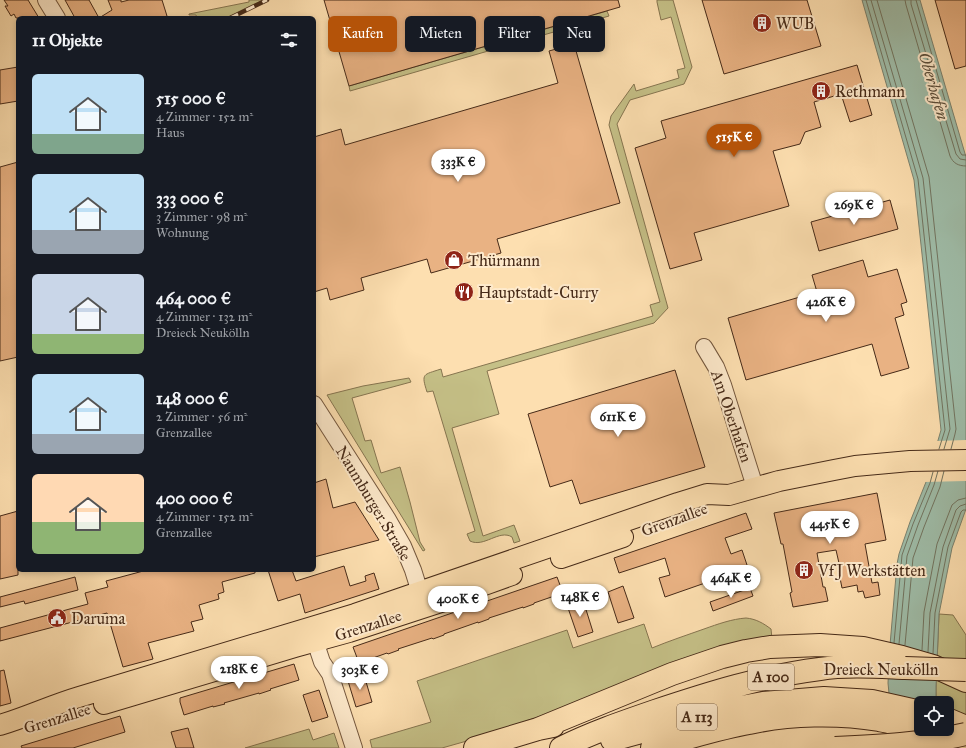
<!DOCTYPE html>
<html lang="de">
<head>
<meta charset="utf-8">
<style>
	:root { --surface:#171b24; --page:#242831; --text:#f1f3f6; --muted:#9ea1a6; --accent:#b45309 }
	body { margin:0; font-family:"IM FELL Great Primer",serif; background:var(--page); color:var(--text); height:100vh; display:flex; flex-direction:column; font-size:15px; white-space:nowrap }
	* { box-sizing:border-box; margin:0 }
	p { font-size:13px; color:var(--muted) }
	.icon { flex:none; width:22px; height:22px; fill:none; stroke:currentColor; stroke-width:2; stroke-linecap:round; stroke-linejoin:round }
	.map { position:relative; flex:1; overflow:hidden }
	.sheet { position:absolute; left:16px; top:16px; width:300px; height:556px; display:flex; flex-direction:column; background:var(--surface); border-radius:6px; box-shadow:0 2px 6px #0003 }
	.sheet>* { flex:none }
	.guide { position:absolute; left:328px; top:16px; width:380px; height:36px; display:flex; gap:8px }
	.fabs { position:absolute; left:914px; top:696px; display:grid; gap:8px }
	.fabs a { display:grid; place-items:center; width:40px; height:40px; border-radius:6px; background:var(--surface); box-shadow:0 2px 6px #0003; font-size:20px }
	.price { position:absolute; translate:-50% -34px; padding:0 9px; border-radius:14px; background:#fff; color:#222; font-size:13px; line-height:26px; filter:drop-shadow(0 1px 2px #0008) }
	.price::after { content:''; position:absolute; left:50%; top:24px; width:12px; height:9px; margin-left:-6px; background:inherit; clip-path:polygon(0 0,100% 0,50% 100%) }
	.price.current { background:var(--accent); color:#fff }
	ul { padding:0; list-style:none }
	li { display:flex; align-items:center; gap:12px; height:100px; padding:0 16px }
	li span { display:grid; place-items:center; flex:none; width:112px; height:80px; border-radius:6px; color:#555 }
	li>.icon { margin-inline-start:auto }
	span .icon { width:48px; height:48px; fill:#fffc; stroke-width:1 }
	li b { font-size:17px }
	h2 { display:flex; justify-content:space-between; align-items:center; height:48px; padding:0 16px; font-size:17px }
	.tag { padding:0 14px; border-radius:6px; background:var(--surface); box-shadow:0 2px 6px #0003; font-size:14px; line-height:36px }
	.tag.current { background:var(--accent); color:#fff }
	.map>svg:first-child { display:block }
</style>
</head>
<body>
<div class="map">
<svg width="966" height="748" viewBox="0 0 966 748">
	<rect width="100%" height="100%" fill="#fddfb0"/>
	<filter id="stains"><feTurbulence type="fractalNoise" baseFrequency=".005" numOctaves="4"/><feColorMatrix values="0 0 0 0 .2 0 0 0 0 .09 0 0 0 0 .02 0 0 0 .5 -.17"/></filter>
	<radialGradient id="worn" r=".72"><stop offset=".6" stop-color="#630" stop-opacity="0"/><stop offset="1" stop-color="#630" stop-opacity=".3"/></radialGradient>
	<path fill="#c5c087" stroke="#867550" d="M249 0H263L230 18H197L196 15H189V14L249 2Z
		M657 0H673L692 67 684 84 630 100 617 124 668 308 654 323 487 371 499 414 452 428 483 536 514 525 520 541 514 543 512 537C499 529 484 548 470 541L467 534 475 531 433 391 427 392C421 373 423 375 441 369L443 377 653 316 650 305 660 302 609 125 611 116 634 84 636 91 679 78 677 70 685 68 671 17 661 20 657 2Z
		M607 11 609 16 350 91 349 86Z
		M409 378 411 382 352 398 365 441 371 440 381 473 400 467 410 502 420 542 425 550 423 551 327 395 363 386Z
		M939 614 953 615 966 635V748L947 729V703H936V687Z
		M746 618C756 619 763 623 771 629L772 639 603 694 481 737 442 748H372L370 740 431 722 417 681 567 630 573 648 644 624 652 648C669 641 687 635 704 629 718 624 732 619 746 618Z
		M309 729 313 740 334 733 339 748H245Z"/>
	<path fill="#9fbda9" stroke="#7b826f" d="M862 0H920L966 157V509L952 548 939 614 936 687V703H921L893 735 888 683 890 645 897 564 899 554 910 522 926 482 941 430 914 180Z"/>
	<path fill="#fddfb0" d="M966 440V481L924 482 936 441Z"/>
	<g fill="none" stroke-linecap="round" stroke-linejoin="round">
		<path stroke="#727460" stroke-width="1" d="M866 0 918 179 945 430 939 449
			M871 0 923 178 950 429 944 449
			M877 0 929 177 956 429 955 434 951 449
			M905 0 906 5 950 156C953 163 958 166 966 166
			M911 0V4L956 154 960 159 966 160
			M916 0 960 152 962 155H966
			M894 643 902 555 913 524 930 483 933 472
			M899 644 907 556 918 525 934 485 938 471
			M905 645 913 558 924 527 940 487 944 471
			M922 650 924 612 937 544 952 505 958 500 966 498
			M928 652 930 613 943 547 956 510 960 506 966 504
			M933 654 935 613 948 547 961 512 963 510H966"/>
	</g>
	<path fill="#e9b283" stroke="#462a18" d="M4 0H28L39 18H16L14 14 11 16 5 6H8Z
		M65 0H89L99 18 112 10 108 0H121V2L129 0H162L167 16 162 18H75Z
		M324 0H618L620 7 349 86Z
		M702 0H807L821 46 724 74Z
		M935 0H966V66L955 69Z
		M574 44 620 203 497 239 501 253 431 273 427 259 361 278 364 290 330 300 327 288 314 292V137L341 129 345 145 558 83 549 51Z
		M857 65 872 115 850 122 841 94 814 102 821 127 805 132 800 144 773 151 789 206 694 233 702 260 670 269 635 148 666 138 661 121Z
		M18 67V101L0 104V70Z
		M18 162V357L0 361V167Z
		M890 200 898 229 819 251 811 222Z
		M863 260 868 277 897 269 907 302 901 304 904 315 895 318 909 368 881 376 872 344 746 380 728 318 817 292 812 275Z
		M675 370 705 467 580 504 572 480 550 487 528 414Z
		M326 479 333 508 355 502 379 540 314 557V483Z
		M877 493 886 540 865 544 872 583 878 582 880 595 865 598 863 591 858 592 857 585 842 588 839 573 841 572 836 550 817 553 823 587H825L828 601 793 607 790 593 792 592 783 544H781L774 513Z
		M18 511V575L0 579V516Z
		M746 513 752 529 725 538 731 554 742 550 748 568 665 597 659 578 670 575 665 558 619 573 614 558Z
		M344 566 350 586 366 581 365 576 374 573 379 589 305 613 300 594 278 601 268 570H292L296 581Z
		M147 570H255V573L222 582 224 592 218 594 219 599 199 605 203 619 191 622 194 631 148 643 153 659 123 667 107 613 0 641V628L88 604 85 593 108 587 106 581Z
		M75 577 78 590 25 604 24 601 0 607V597Z
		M557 577 563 593 534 603V604L523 608V607L489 618V619L478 623V622L444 634V635L433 639 432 638 398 649 399 650 388 654 387 653 359 663 353 647Z
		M623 586 634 618 618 623 608 592Z
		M750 588 753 596 713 611 710 602Z
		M583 600 593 632 578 637 567 605Z
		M294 664 299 680 270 689 271 690 259 694V693L224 703 225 704 213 707V706L184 715 180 702V698Z
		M4 670 11 703 0 706V671Z
		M364 675 372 702 356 707 348 681Z
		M319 690 328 717 312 722 303 695Z
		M120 716 125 732 73 748H22L21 746Z
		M188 728 194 748H176L171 732Z"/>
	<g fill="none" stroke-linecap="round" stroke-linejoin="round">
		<defs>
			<path id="minor" d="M46 0 57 18
				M704 347 716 367 723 385 755 487
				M314 404 387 518 403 546 413 570 423 602
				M317 631 320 640 318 650 322 662 330 674 354 748"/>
			<path id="major" d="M561 558 623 537
				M104 704 295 647 349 632 447 600 473 589 512 575
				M0 725C27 717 52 705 79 697L355 614 678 503 707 494 729 495 779 481 834 470 855 466 910 461 966 460"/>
			<path id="highway" d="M947 719 966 727
				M538 729 672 674 722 657 746 651 770 647 820 645 863 648 902 657 933 666 966 681
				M612 740 689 719 726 710 763 703 824 698 872 701 921 712
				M475 748 538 729 553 726
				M561 748C591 733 623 722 655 711 709 693 763 676 820 669 848 665 877 667 905 668
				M652 748C685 739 716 729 749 723 790 714 838 713 879 720 886 721 893 723 900 725 922 731 944 738 966 747"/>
		</defs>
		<use href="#minor" stroke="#74573e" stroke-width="18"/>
		<use href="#major" stroke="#462a18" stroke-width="22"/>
		<use href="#highway" stroke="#462a18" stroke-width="24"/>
		<use href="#minor" stroke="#feeacc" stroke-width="16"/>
		<use href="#major" stroke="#fddfb0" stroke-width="20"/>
		<use href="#highway" stroke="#fddfb0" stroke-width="22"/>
		<defs>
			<path id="rail" d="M230 18 267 0"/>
		</defs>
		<use href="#rail" stroke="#462a18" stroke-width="4.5"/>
		<use href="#rail" stroke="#feeacc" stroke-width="3" stroke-dasharray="9" stroke-linecap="butt"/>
		<defs>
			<path id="highway-bridge" d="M905 668 966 670
				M835 748C879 746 923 744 966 734"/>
		</defs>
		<use href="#highway-bridge" stroke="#462a18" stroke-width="24" stroke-linecap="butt"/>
		<use href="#highway-bridge" stroke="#fddfb0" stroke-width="22"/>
	</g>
	<defs>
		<symbol id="building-disc" viewBox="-11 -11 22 22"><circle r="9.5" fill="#8f2418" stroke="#feeacc"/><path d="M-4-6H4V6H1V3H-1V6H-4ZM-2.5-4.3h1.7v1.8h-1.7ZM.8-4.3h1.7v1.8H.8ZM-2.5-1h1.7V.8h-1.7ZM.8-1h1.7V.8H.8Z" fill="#fff"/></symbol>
		<symbol id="shop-disc" viewBox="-11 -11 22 22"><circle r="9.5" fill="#8f2418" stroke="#feeacc"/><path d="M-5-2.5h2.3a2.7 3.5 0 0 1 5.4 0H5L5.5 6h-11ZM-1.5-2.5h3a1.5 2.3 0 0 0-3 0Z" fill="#fff"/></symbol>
		<symbol id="restaurant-disc" viewBox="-11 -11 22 22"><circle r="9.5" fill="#8f2418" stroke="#feeacc"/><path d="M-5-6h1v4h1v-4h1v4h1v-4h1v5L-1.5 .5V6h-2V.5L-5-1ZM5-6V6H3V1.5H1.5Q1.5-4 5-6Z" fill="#fff"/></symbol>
		<symbol id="civic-disc" viewBox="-11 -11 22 22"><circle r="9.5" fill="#8f2418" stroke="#feeacc"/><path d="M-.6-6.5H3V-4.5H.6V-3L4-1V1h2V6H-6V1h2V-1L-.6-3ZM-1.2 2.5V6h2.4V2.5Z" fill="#fff"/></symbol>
	</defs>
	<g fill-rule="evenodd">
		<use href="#building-disc" x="751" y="12" width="22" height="22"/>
		<use href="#building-disc" x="810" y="80" width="22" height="22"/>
		<use href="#shop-disc" x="443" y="249" width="22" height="22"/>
		<use href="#restaurant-disc" x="453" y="281" width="22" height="22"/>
		<use href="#building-disc" x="793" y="559" width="22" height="22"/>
		<use href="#civic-disc" x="46" y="607" width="22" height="22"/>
	</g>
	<g text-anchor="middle" stroke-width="4" stroke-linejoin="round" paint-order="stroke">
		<g fill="#feeacc" stroke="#7d644e" stroke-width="1">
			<rect x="748" y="664" width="46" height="26" rx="3"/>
			<rect x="677" y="704" width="40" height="26" rx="3"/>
		</g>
		<g font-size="15" font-weight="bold" fill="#462a18">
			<text x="771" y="682">A 100</text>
			<text x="697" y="722">A 113</text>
		</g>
		<g font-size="16" fill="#462a18" stroke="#feeacc" text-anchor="start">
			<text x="776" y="29">WUB</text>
			<text x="835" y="97">Rethmann</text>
			<text x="468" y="266">Thürmann</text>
			<text x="478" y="298">Hauptstadt-Curry</text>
			<text x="818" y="576">VfJ Werkstätten</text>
			<text x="71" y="624">Daruma</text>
		</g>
		<g font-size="16" fill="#462a18" stroke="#feeacc">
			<text transform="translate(732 416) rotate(71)" y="6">Am Oberhafen</text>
			<text transform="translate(374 503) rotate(59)" y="6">Naumburger Straße</text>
			<text transform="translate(674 519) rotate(-20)" y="6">Grenzallee</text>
			<text transform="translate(368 625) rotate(-18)" y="6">Grenzallee</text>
			<text x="881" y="675">Dreieck Neukölln</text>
			<text transform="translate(57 718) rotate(-17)" y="6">Grenzallee</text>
		</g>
		<g font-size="17" font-style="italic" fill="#5c4f3c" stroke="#feeacc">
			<text transform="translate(934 86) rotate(74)" y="6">Oberhafen</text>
		</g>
	</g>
	<rect width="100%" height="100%" filter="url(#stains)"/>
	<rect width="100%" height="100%" fill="url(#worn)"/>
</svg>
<div class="fabs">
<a><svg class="icon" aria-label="locate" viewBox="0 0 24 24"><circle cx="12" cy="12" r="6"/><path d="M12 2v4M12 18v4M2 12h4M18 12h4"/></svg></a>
</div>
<b class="price current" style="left:734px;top:158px">515K €</b>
<b class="price" style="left:458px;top:183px">333K €</b>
<b class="price" style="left:854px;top:226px">269K €</b>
<b class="price" style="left:826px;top:323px">426K €</b>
<b class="price" style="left:618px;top:438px">611K €</b>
<b class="price" style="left:830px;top:545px">445K €</b>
<b class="price" style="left:731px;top:599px">464K €</b>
<b class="price" style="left:580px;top:618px">148K €</b>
<b class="price" style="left:458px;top:620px">400K €</b>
<b class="price" style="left:239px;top:690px">218K €</b>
<b class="price" style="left:360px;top:691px">303K €</b>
<div class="guide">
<a class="tag current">Kaufen</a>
<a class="tag">Mieten</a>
<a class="tag">Filter</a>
<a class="tag">Neu</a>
</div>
<section class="sheet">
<h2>11 Objekte<svg class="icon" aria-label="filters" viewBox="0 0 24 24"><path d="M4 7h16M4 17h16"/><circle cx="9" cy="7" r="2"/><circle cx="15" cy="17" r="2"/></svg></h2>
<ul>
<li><span style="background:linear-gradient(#bfe0f5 75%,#7fa58c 0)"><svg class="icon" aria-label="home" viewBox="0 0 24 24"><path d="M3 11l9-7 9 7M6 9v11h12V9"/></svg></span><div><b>515 000 €</b><p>4 Zimmer · 152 m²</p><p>Haus</p></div></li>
<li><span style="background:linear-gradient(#bfe0f5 70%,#9aa5b1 0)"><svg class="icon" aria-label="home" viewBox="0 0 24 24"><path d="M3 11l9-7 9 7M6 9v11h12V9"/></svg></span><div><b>333 000 €</b><p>3 Zimmer · 98 m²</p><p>Wohnung</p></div></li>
<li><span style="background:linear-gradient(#c9d6e8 75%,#8fb573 0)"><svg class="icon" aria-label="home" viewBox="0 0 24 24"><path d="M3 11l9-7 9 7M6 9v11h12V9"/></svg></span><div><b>464 000 €</b><p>4 Zimmer · 132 m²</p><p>Dreieck Neukölln</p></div></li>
<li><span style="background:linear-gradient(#bfe0f5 75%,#9aa5b1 0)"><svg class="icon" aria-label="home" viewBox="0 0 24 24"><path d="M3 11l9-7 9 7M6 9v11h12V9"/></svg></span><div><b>148 000 €</b><p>2 Zimmer · 56 m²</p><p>Grenzallee</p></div></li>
<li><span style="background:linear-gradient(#ffd9b3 60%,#8fb573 0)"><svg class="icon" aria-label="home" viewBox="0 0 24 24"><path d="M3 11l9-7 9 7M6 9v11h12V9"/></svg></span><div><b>400 000 €</b><p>4 Zimmer · 152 m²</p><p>Grenzallee</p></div></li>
</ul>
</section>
</div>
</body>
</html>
